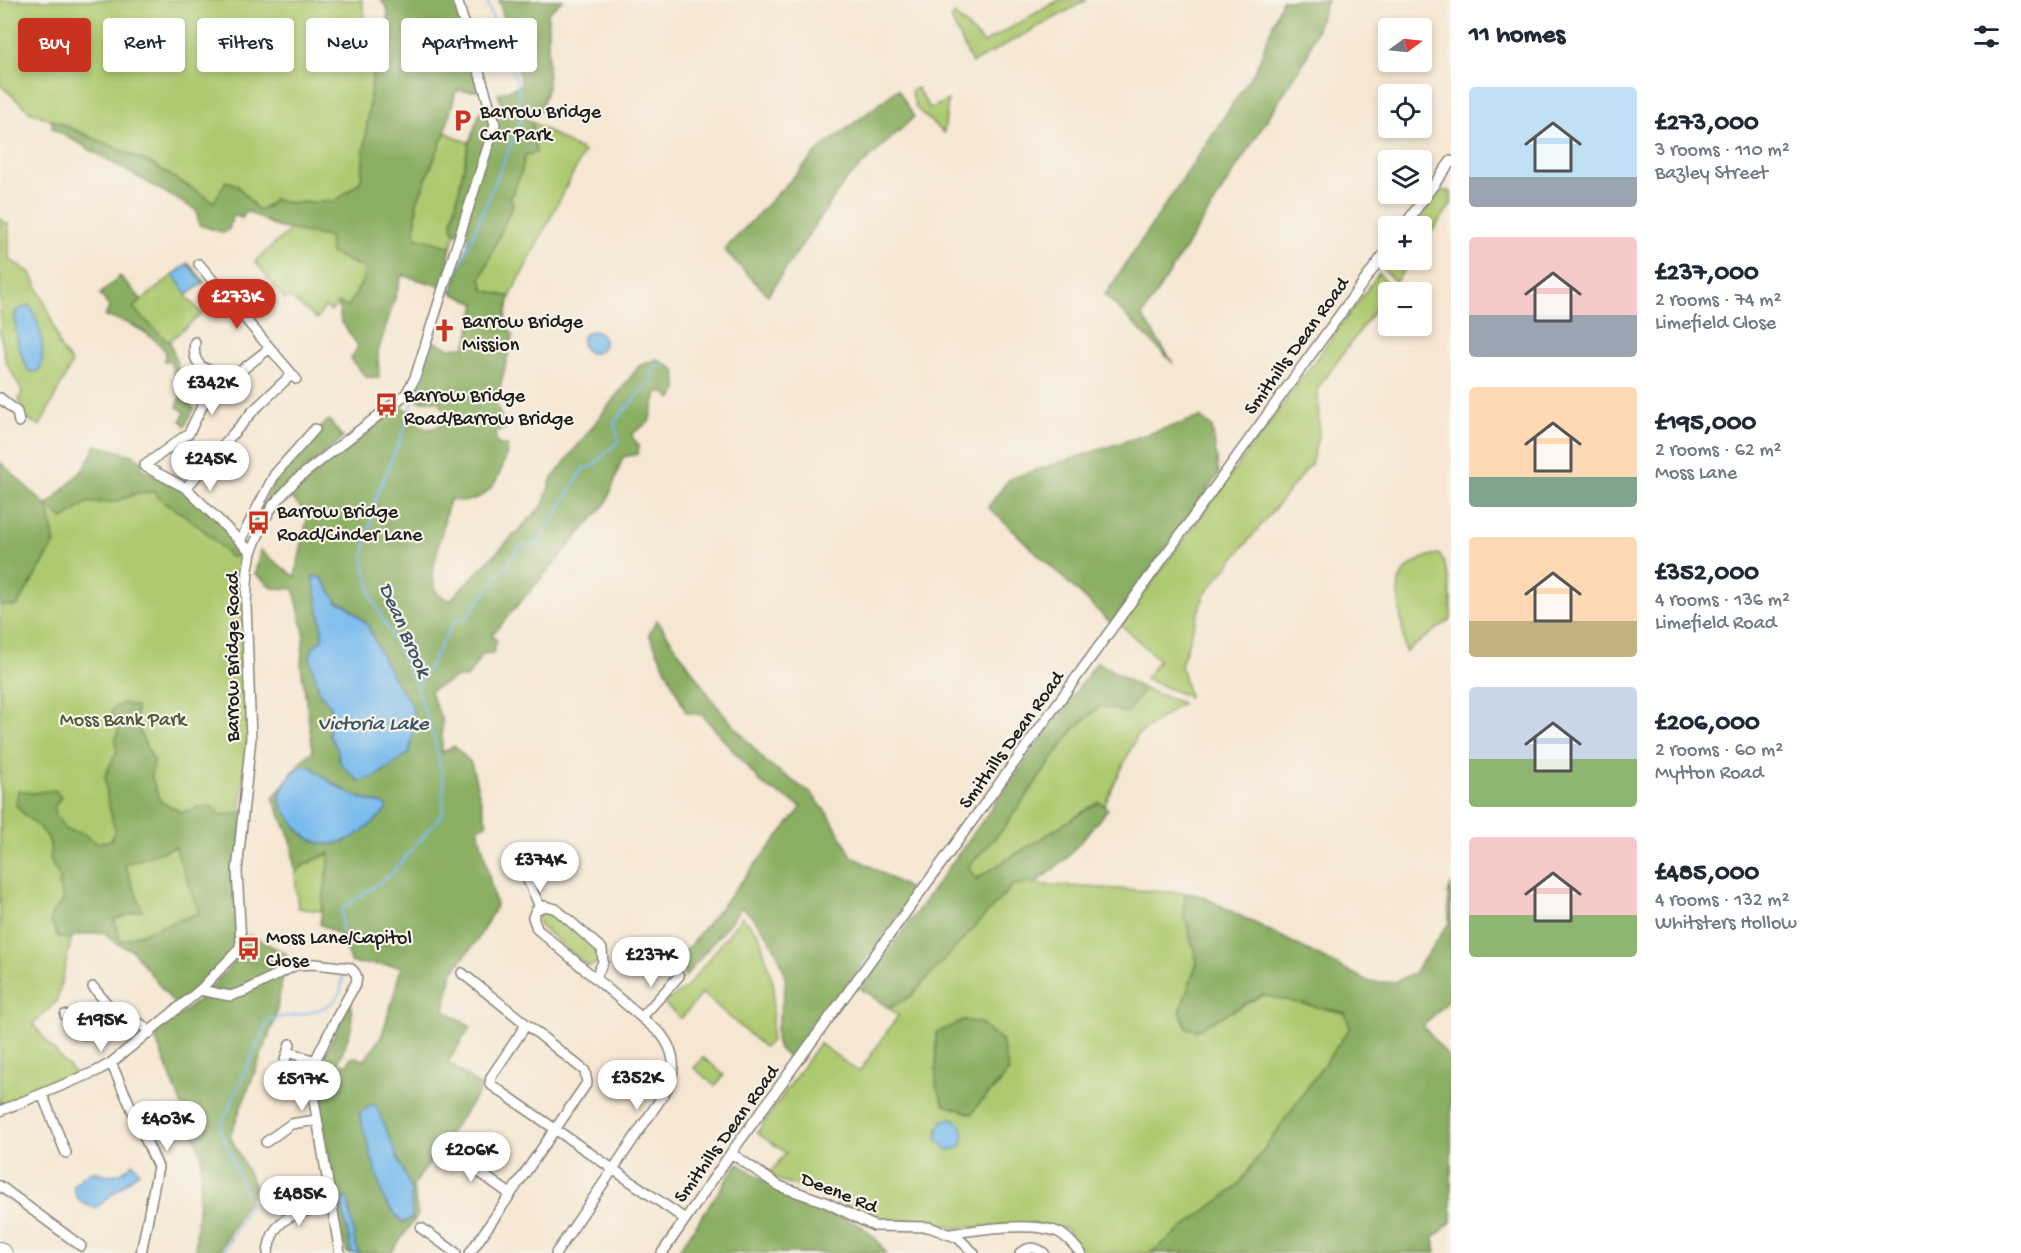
<!DOCTYPE html>
<html lang="en">
<head>
<meta charset="utf-8">
<style>
	:root { --surface:#fff; --page:#f6f6f7; --text:#1f2937; --muted:#747a83; --accent:#c8321e }
	body { margin:0; font-family:"Gochi Hand",sans-serif; background:var(--page); color:var(--text); height:100vh; display:flex; flex-direction:column; font-size:22px; white-space:nowrap }
	* { box-sizing:border-box; margin:0 }
	p { font-size:20px; color:var(--muted) }
	.icon { flex:none; width:33px; height:33px; fill:none; stroke:currentColor; stroke-width:2; stroke-linecap:round; stroke-linejoin:round }
	.map { position:relative; flex:1; overflow:hidden }
	.details { display:flex; flex-direction:column; background:var(--surface); width:570px }
	.details>* { flex:none }
	.hud { position:absolute; left:18px; top:18px; width:570px; height:54px; display:flex; gap:12px }
	.needle { width:39px; rotate:75deg }
	.buttons { position:absolute; left:1378px; top:18px; display:grid; gap:12px }
	.buttons a { display:grid; place-items:center; width:54px; height:54px; border-radius:6px; background:var(--surface); box-shadow:0 3px 9px #0003; font-size:30px }
	.price { position:absolute; translate:-50% -51px; padding:0 14px; border-radius:21px; background:#fff; color:#222; font-size:20px; line-height:39px; filter:drop-shadow(0 2px 3px #0008) }
	.price::after { content:''; position:absolute; left:50%; top:36px; width:18px; height:14px; margin-left:-9px; background:inherit; clip-path:polygon(0 0,100% 0,50% 100%) }
	.price.selected { background:var(--accent); color:#fff }
	ul { padding:0; list-style:none }
	li { display:flex; align-items:center; gap:18px; height:150px; padding:0 18px }
	li span { display:grid; place-items:center; flex:none; width:168px; height:120px; border-radius:6px; color:#555 }
	li>.icon { margin-inline-start:auto }
	span .icon { width:72px; height:72px; fill:#fffc; stroke-width:1 }
	li b { font-size:26px }
	h2 { display:flex; justify-content:space-between; align-items:center; height:72px; padding:0 18px; font-size:26px }
	.chip { padding:0 21px; border-radius:6px; background:var(--surface); box-shadow:0 3px 9px #0003; font-size:21px; line-height:54px }
	.chip.selected { background:var(--accent); color:#fff }
	main { display:flex; flex:1; min-height:0 }
	.map>svg:first-child { display:block }
</style>
</head>
<body>
<main>
<div class="map">
<svg width="1451" height="1253" viewBox="0 0 1451 1253">
	<rect width="100%" height="100%" fill="#f7f3e8"/>
	<filter id="ink" filterUnits="userSpaceOnUse"><feTurbulence type="fractalNoise" baseFrequency=".0167" numOctaves="2"/><feDisplacementMap in="SourceGraphic" scale="12" xChannelSelector="R" yChannelSelector="G"/><feConvolveMatrix kernelMatrix="1 2 1 2 8 2 1 2 1" color-interpolation-filters="sRGB"/></filter>
	<filter id="wash" filterUnits="userSpaceOnUse"><feTurbulence type="fractalNoise" baseFrequency=".008" numOctaves="4" result="noise"/><feDisplacementMap in="SourceGraphic" scale="24" xChannelSelector="R" yChannelSelector="G"/><feGaussianBlur stdDeviation="1.35" result="paint"/><feColorMatrix in="noise" values="0 0 0 0 0 0 0 0 0 0 0 0 0 0 0 0 0 1.4 0 .05"/><feComposite in="paint" operator="in"/></filter>
	<g filter="url(#wash)">
		<rect width="100%" height="100%" fill="#f6e7d3"/>
		<path fill="#adca70" stroke="#647346" stroke-width="1.5" fill-rule="evenodd" d="M0 0H362L374 61 361 181 336 201 290 203 274 200 263 209 258 210 254 207 214 202 152 164 62 124 31 112 0 85Z
			M1059 0H1087L972 63 951 19 954 14 984 43Z
			M917 88 930 109 948 100 944 133 916 108 911 91Z
			M532 122 584 152 510 297 484 290 481 278 513 204 510 199 522 170 525 155 536 153Z
			M445 132 469 143 452 222 453 231 456 232 451 247 415 237 417 202Z
			M1440 190 1451 192V205L1422 245V226H1413Z
			M0 218 9 225V259L31 273 50 314 60 347 72 363 40 426 25 418 19 400 22 391 6 362 0 333Z
			M291 229 329 237 331 253 364 268 363 280 348 307 338 303 331 311 325 307 317 319 289 297 285 300 255 261Z
			M1389 259 1412 260 1395 282 1382 268Z
			M188 263 205 282 186 296 202 314 168 342 132 308Z
			M1379 273 1391 288 1318 388 1319 433 1311 464 1204 595 1181 665 1189 697 1145 679 1159 660 1121 625Z
			M84 469H142L237 545 244 561 242 597 248 737 235 863 176 1006 132 950 114 942 104 932 72 936 57 1001 33 1024 60 1058 76 1074 0 1105V605L17 606 47 506Z
			M1439 554C1451 571 1451 597 1451 619L1405 652C1404 636 1396 595 1399 582 1403 567 1424 555 1439 554Z
			M1144 689 1182 703 1137 736 1104 806 1099 802 976 879 968 867 1003 829 1073 730 1100 706 1127 713Z
			M331 853 321 911 298 908 295 873 304 865Z
			M1034 884 1185 893 1184 913 1197 962 1180 1012 1197 1030 1262 995 1346 1013 1350 1028 1237 1187 1150 1253H1084L1069 1236 1067 1229 1033 1224 954 1228 924 1219 873 1221 824 1195 781 1181 769 1174 786 1153 757 1133 819 1043 859 1072 898 1016 889 1008 911 996 1013 885ZM964 1020 982 1024 990 1033 1001 1039V1083L976 1106Z
			M543 910 552 911 598 950 601 957 597 964 590 966 585 964 540 926 537 917Z
			M742 917 759 934 774 986 771 1041 764 1047 702 993 681 1019 664 1003 687 987Z
			M703 1057 724 1075 715 1086 694 1068Z"/>
		<path fill="#8aae62" stroke="#53653f" stroke-width="1.5" fill-rule="evenodd" d="M381 0H453L480 91H456L445 132 417 202 415 237 451 247 443 287 402 275 378 352 379 378 366 377 351 359 358 346 341 321 338 303 348 307 363 280 364 268 331 253 329 237 277 227 247 211 242 218 233 215 229 229 224 233 199 225 196 210 52 128V120L152 164 214 202 226 181 237 185 258 210 268 206 274 199 290 203 336 201 361 181 374 61 387 27 388 10Z
			M499 0H563L548 13V87L540 111 523 107 502 106 498 94 522 85Z
			M1282 0H1327L1307 57 1142 316 1173 363 1105 295 1256 69Z
			M898 89 914 117 845 181 768 295 724 250 819 150Z
			M481 109 520 115 532 122 536 153 525 155 522 170 510 198 513 204 481 278 484 290 510 297 504 325 513 335 496 404 506 428 495 433 497 444 508 446C504 468 495 496 468 501 462 502 455 500 449 500L432 574 436 592 449 601 543 505 551 480 639 366 657 359 675 370 678 390 671 399 662 391 657 393 649 422 631 435 639 446 638 454 623 457 607 502 492 635 497 641 493 653 483 654 467 678H455L430 691 442 721V753L454 746 471 763 487 824 478 828 496 906 478 939 452 973 444 1010 471 1027 448 1062 482 1088 413 1186 418 1215 391 1253H347L344 1246 318 1091 320 1064 351 1001 352 1026 338 1064H348L349 1059 355 1057 365 1060 382 1035 393 999 401 966 352 963 340 935 320 924 330 853 304 865 295 873 291 840 273 798 303 759 313 751 301 665 304 633 294 589 273 588 255 574 260 550 295 577 308 515 289 495 401 406C413 414 415 421 425 429L435 428 444 422 445 412 439 401H421L411 398 430 340 449 348 464 347 468 339 476 304 452 293 470 237 453 231 452 222 469 143ZM313 577 322 578 337 602 346 605 367 624 383 659 399 687 412 705 409 753 374 777 337 748 329 735 331 706 320 694 310 658 313 647 322 640V627ZM324 778 357 797 383 804 374 822 344 842Z
			M120 276 142 300 133 308 168 342 170 341 189 403 194 409 185 426 181 420 185 412 177 407 181 394 170 361H164L166 352C153 334 127 320 105 317L109 307 100 294Z
			M1200 417 1212 427 1219 474 1111 623 988 507 1009 479Z
			M329 420 343 438 283 488 255 522 275 480 318 429Z
			M96 445 133 455 142 461V469L186 488 245 546 237 556 230 557C217 542 204 530 188 518 174 507 166 508 155 492L138 493 114 502 87 503 63 519 48 507 55 543 17 606 0 605V462L47 506 84 469Z
			M657 620 716 705 766 762 812 794 830 817 852 856 915 892 793 1059C789 1057 784 1054 781 1051 767 1037 788 999 785 978 780 949 763 927 742 907L685 977 681 956 802 807 763 785 702 715 686 712 649 634Z
			M1097 662 1144 689 1127 713 1100 706 1073 730 1003 829 968 867 976 879 1099 802 1108 809 1066 859 1034 884 1013 885 911 996 889 1008 861 989Z
			M123 703 136 707C136 728 144 743 154 761L151 775 160 801 181 812 210 805 221 815 243 813 237 871 241 942 200 990 176 1006 132 950 114 942 104 932 73 936 71 940 58 937 51 923V915L64 900 58 885 61 880 50 860C55 827 31 827 16 805L18 790 32 793 55 790 61 797 54 807 57 817 65 829 84 834 97 843 111 840 115 831 107 797 105 776 117 750 115 742 121 721 110 716 113 708ZM175 847 199 913 121 941 114 920 142 910 125 865Z
			M1451 884V999L1423 1026 1451 1060V1222L1434 1238 1436 1253H1150L1237 1187 1350 1028 1345 1013 1262 995 1197 1030 1187 1028 1180 1012 1197 962 1184 913 1185 893 1202 896 1370 982H1393L1413 974 1449 923 1448 894Z
			M249 935 287 954 275 1020 230 1136 255 1187 221 1249 223 1253H195L202 1156 154 1035 194 1004 236 961Z
			M964 1020 982 1024 990 1033 1001 1039 1009 1071C998 1087 981 1097 972 1114L944 1105 936 1085V1033Z
			M738 1163 781 1192 862 1226 877 1240 886 1253H677Z"/>
		<path fill="#78bbee" stroke="#4a6c85" stroke-width="1.5" d="M188 264 203 283 187 294 173 275Z
			M29 305C41 323 46 349 40 369L35 372 29 371C18 351 15 334 15 312Z
			M582 342a11 11 0 1 1 22 0a11 11 0 1 1-22 0Z
			M313 576 322 578 337 602 346 605 367 624 383 659 399 687 412 705 415 722 409 753 374 777 359 781 340 763 337 748 329 735 331 706 320 694 310 658 313 647 322 640V627Z
			M305 765C314 767 318 773 325 778 342 791 362 801 383 804L386 806V810C360 838 321 864 293 822 288 815 279 806 280 797 280 787 295 767 305 765Z
			M375 1103 411 1190 412 1218 402 1223 384 1200 359 1113Z
			M951 1118C965 1125 966 1134 960 1148L948 1150 937 1139 938 1129 942 1121Z
			M133 1163 139 1172 96 1208C81 1204 75 1201 74 1185 97 1160 96 1179 117 1174 123 1173 128 1167 133 1163Z
			M348 1198 355 1243 359 1253H352L351 1251 341 1199Z"/>
		<g fill="none" stroke-linecap="round" stroke-linejoin="round">
			<path stroke="#78bbee" stroke-width="2" d="M417 688 455 620 466 618 521 546 538 544 583 469 593 466 619 441 614 422 651 381 654 366 666 363
				M342 933V909L391 874 443 813 444 783 434 739 415 683 372 598 363 558 377 495 403 433 444 303 521 121 518 85 486 0
				M223 1253 250 1204 220 1128 269 1019C292 1015 333 1015 341 989 342 984 342 979 343 974"/>
		</g>
	</g>
	<g filter="url(#ink)">
		<g fill="none" stroke-linecap="round" stroke-linejoin="round">
			<defs>
				<path id="minor" d="M1404 226 1451 161
					M199 264 296 379
					M195 342C190 371 212 371 233 377
					M0 398 17 412 19 422
					M186 488 253 411 292 374
					M240 541 275 474 315 429
					M251 552 186 488 144 466 189 433 206 398 270 348
					M525 874 540 907
					M462 973 585 1071 587 1083 470 1253
					M93 987 122 1022 141 1024 150 1033
					M200 990 230 996 245 991 296 965 315 964 350 968C356 972 358 976 356 983L335 1021 315 1061 312 1089 340 1253
					M65 1015 77 1032C94 1040 104 1027 118 1017
					M642 1017 679 976
					M526 1025 491 1077 490 1084 685 1219
					M288 1052 315 1061
					M285 1060 290 1044
					M111 1063 158 1167 141 1253
					M42 1094 66 1153
					M0 1111 97 1071 111 1063 200 990 239 949 241 942 237 871 251 738 246 605 248 569 251 552 266 517 274 504 297 479 406 394 415 378 495 124 457 0
					M266 1142 291 1124 316 1120
					M448 1150 510 1194
					M731 1153 779 1186 825 1202 874 1226 929 1227 958 1238 974 1253
					M0 1186 81 1246
					M421 1228 456 1253
					M951 1234C978 1229 1036 1221 1060 1233 1069 1238 1074 1246 1081 1253
					M268 1253C272 1215 299 1211 331 1207
					M556 1253 660 1100C676 1077 679 1057 661 1034L537 929 533 917 536 910 545 906 556 909 602 949 603 962 596 977
					M662 1253 731 1153 1389 247
					M1020 1253C1029 1246 1036 1247 1044 1253"/>
				<path id="highway" d="M0 1249 5 1253"/>
			</defs>
			<use href="#minor" stroke="#898278" stroke-width="12"/>
			<use href="#highway" stroke="#898278" stroke-width="16"/>
			<use href="#minor" stroke="#fff" stroke-width="9"/>
			<use href="#highway" stroke="#fff" stroke-width="14"/>
		</g>
	</g>
	<defs>
		<symbol id="parking-bare" viewBox="-9 -9 18 18"><path d="M-3.5-5.5H1a3.5 3.5 0 0 1 0 7H-1V5.5H-3.5ZM-1-3.4V-.6H.8a1.4 1.4 0 0 0 0-2.8Z" fill="#c8321e" stroke="#f7f3e8" stroke-width="2.5" paint-order="stroke"/></symbol>
		<symbol id="church-bare" viewBox="-9 -9 18 18"><path d="M-1.2-6h2.4v3.5h3.3v2.4h-3.3V6h-2.4V-.1h-3.3v-2.4h3.3Z" fill="#c8321e" stroke="#f7f3e8" stroke-width="2.5" paint-order="stroke"/></symbol>
		<symbol id="bus-bare" viewBox="-9 -9 18 18"><path d="M-5-6H5V4H4V6H2V4H-2V6H-4V4H-5ZM-3.5-4V0h7V-4ZM-3.5 1.2v1.5H-2V1.2ZM2 1.2v1.5H3.5V1.2Z" fill="#c8321e" stroke="#f7f3e8" stroke-width="2.5" paint-order="stroke"/></symbol>
	</defs>
	<g fill-rule="evenodd">
		<use href="#parking-bare" x="446" y="104" width="33" height="33"/>
		<use href="#church-bare" x="428" y="314" width="33" height="33"/>
		<use href="#bus-bare" x="370" y="388" width="33" height="33"/>
		<use href="#bus-bare" x="242" y="506" width="33" height="33"/>
		<use href="#bus-bare" x="232" y="932" width="33" height="33"/>
	</g>
	<g text-anchor="middle" stroke-width="4.5" stroke-linejoin="round" paint-order="stroke">
		<g font-size="20" fill="#1c1c1c" stroke="#f7f3e8" text-anchor="start">
			<text x="480" y="117">Barrow Bridge<tspan x="480" dy="23">Car Park</tspan></text>
			<text x="462" y="327">Barrow Bridge<tspan x="462" dy="23">Mission</tspan></text>
			<text x="404" y="401">Barrow Bridge<tspan x="404" dy="23">Road/Barrow Bridge</tspan></text>
			<text x="277" y="517">Barrow Bridge<tspan x="277" dy="23">Road/Cinder Lane</tspan></text>
			<text x="266" y="943">Moss Lane/Capitol<tspan x="266" dy="23">Close</tspan></text>
		</g>
		<g font-size="20" fill="#1c1c1c" stroke="#f7f3e8">
			<text transform="translate(1295 345) rotate(-54)" y="7">Smithills Dean Road</text>
			<text transform="translate(231 657) rotate(-90)" y="7">Barrow Bridge Road</text>
			<text transform="translate(1010 739) rotate(-54)" y="7">Smithills Dean Road</text>
			<text transform="translate(725 1133) rotate(-54)" y="7">Smithills Dean Road</text>
			<text transform="translate(840 1191) rotate(22)" y="7">Deene Rd</text>
		</g>
		<g font-size="20" fill="#4f5939" stroke="#f7f3e8">
			<text x="123" y="725">Moss Bank Park</text>
		</g>
		<g font-size="21" font-style="italic" fill="#3c5466" stroke="#f7f3e8">
			<text transform="translate(406 629) rotate(66)" y="7">Dean Brook</text>
			<text x="373" y="729">Victoria Lake</text>
		</g>
	</g>
</svg>
<div class="buttons">
<a><svg class="needle" viewBox="-14 -14 28 28"><path d="M0-13l5 13h-10z" fill="#e53935"/><path d="M0 13l5-13h-10z" fill="#747a83"/></svg></a>
<a><svg class="icon" aria-label="locate" viewBox="0 0 24 24"><circle cx="12" cy="12" r="6"/><path d="M12 2v4M12 18v4M2 12h4M18 12h4"/></svg></a>
<a><svg class="icon" aria-label="layers" viewBox="0 0 24 24"><path d="M12 4l9 5-9 5-9-5zM3 14l9 5 9-5"/></svg></a>
<a>+</a>
<a>−</a>
</div>
<b class="price selected" style="left:237px;top:330px">£273K</b>
<b class="price" style="left:212px;top:416px">£342K</b>
<b class="price" style="left:210px;top:492px">£245K</b>
<b class="price" style="left:540px;top:893px">£374K</b>
<b class="price" style="left:651px;top:988px">£237K</b>
<b class="price" style="left:101px;top:1053px">£195K</b>
<b class="price" style="left:637px;top:1111px">£352K</b>
<b class="price" style="left:302px;top:1112px">£517K</b>
<b class="price" style="left:167px;top:1152px">£403K</b>
<b class="price" style="left:471px;top:1183px">£206K</b>
<b class="price" style="left:299px;top:1227px">£485K</b>
<div class="hud">
<a class="chip selected">Buy</a>
<a class="chip">Rent</a>
<a class="chip">Filters</a>
<a class="chip">New</a>
<a class="chip">Apartment</a>
</div>
</div>
<section class="details">
<h2>11 homes<svg class="icon" aria-label="filters" viewBox="0 0 24 24"><path d="M4 7h16M4 17h16"/><circle cx="9" cy="7" r="2"/><circle cx="15" cy="17" r="2"/></svg></h2>
<ul>
<li><span style="background:linear-gradient(#bfe0f5 75%,#9aa5b1 0)"><svg class="icon" aria-label="home" viewBox="0 0 24 24"><path d="M3 11l9-7 9 7M6 9v11h12V9"/></svg></span><div><b>£273,000</b><p>3 rooms · 110 m²</p><p>Bazley Street</p></div></li>
<li><span style="background:linear-gradient(#f6c9c9 65%,#9aa5b1 0)"><svg class="icon" aria-label="home" viewBox="0 0 24 24"><path d="M3 11l9-7 9 7M6 9v11h12V9"/></svg></span><div><b>£237,000</b><p>2 rooms · 74 m²</p><p>Limefield Close</p></div></li>
<li><span style="background:linear-gradient(#ffd9b3 75%,#7fa58c 0)"><svg class="icon" aria-label="home" viewBox="0 0 24 24"><path d="M3 11l9-7 9 7M6 9v11h12V9"/></svg></span><div><b>£195,000</b><p>2 rooms · 62 m²</p><p>Moss Lane</p></div></li>
<li><span style="background:linear-gradient(#ffd9b3 70%,#c2b280 0)"><svg class="icon" aria-label="home" viewBox="0 0 24 24"><path d="M3 11l9-7 9 7M6 9v11h12V9"/></svg></span><div><b>£352,000</b><p>4 rooms · 136 m²</p><p>Limefield Road</p></div></li>
<li><span style="background:linear-gradient(#c9d6e8 60%,#8fb573 0)"><svg class="icon" aria-label="home" viewBox="0 0 24 24"><path d="M3 11l9-7 9 7M6 9v11h12V9"/></svg></span><div><b>£206,000</b><p>2 rooms · 60 m²</p><p>Mytton Road</p></div></li>
<li><span style="background:linear-gradient(#f6c9c9 65%,#8fb573 0)"><svg class="icon" aria-label="home" viewBox="0 0 24 24"><path d="M3 11l9-7 9 7M6 9v11h12V9"/></svg></span><div><b>£485,000</b><p>4 rooms · 132 m²</p><p>Whitsters Hollow</p></div></li>
</ul>
</section>
</main>
</body>
</html>
